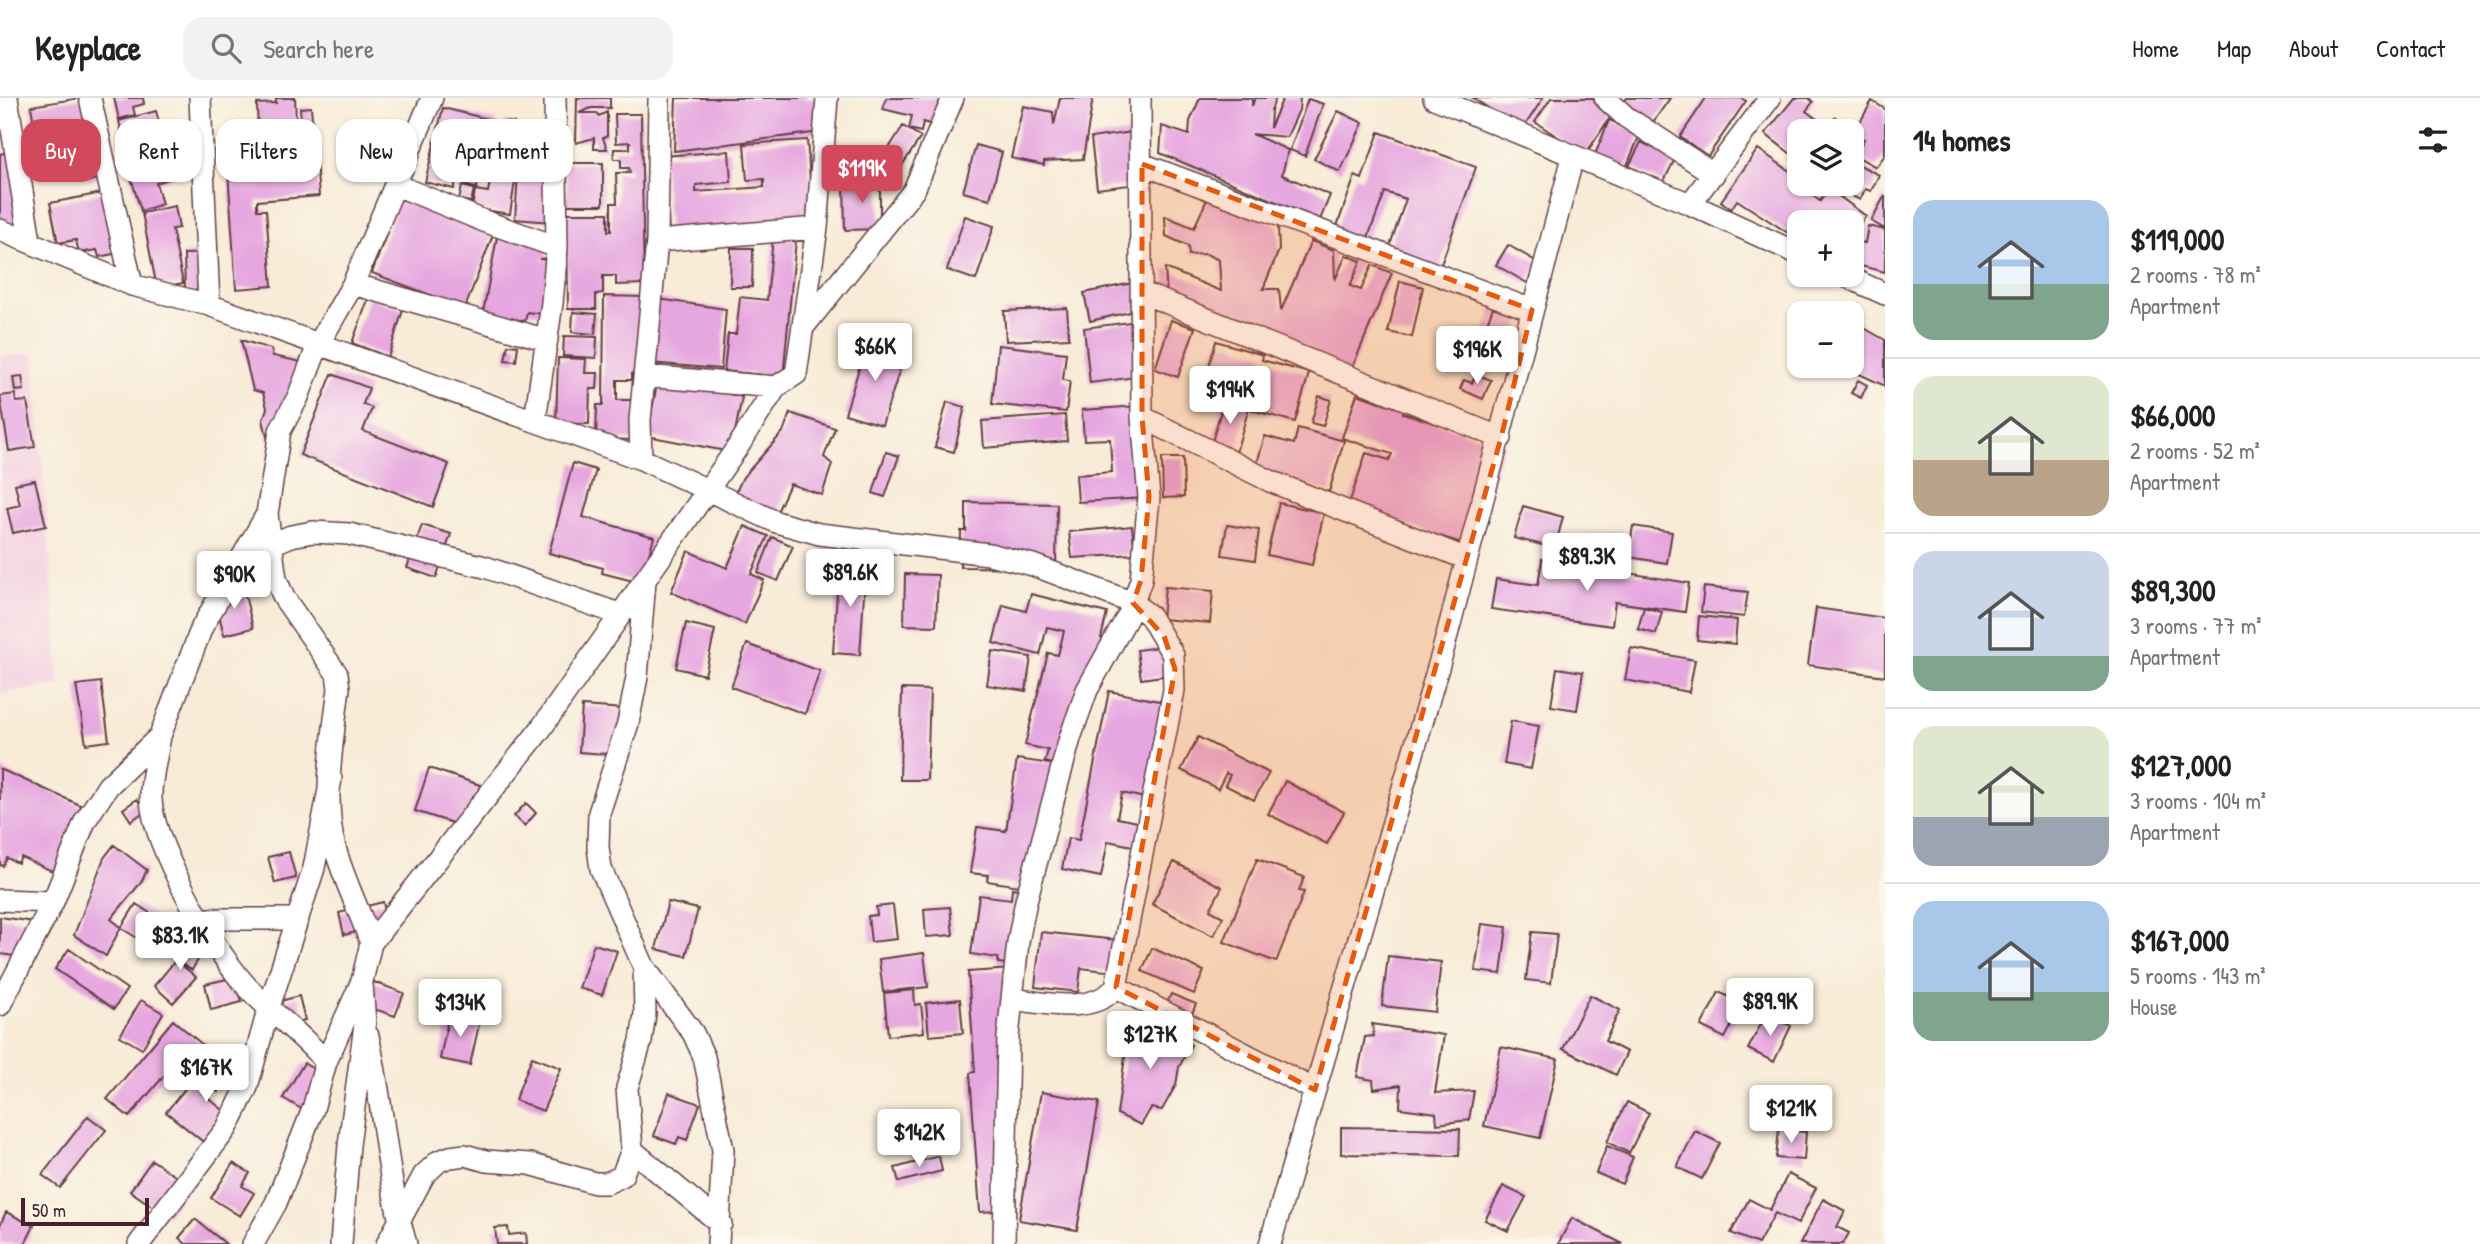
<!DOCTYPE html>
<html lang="en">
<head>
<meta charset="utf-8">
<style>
	:root { --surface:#fff; --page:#f2f2f2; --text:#222; --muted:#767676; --line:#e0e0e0; --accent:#d1495b }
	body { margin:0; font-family:"Patrick Hand",sans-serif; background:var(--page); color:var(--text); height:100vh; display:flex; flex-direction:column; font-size:26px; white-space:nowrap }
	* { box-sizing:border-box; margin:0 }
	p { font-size:23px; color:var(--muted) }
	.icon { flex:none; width:38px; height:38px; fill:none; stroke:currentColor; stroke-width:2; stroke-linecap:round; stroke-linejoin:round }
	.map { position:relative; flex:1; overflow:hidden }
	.side { display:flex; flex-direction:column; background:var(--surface); width:595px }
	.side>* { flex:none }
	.top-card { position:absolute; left:21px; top:21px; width:665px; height:63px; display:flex; gap:14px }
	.fabs { position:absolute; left:1787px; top:21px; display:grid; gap:14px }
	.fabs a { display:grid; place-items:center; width:77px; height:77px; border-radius:14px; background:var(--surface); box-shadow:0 2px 5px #0004; font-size:35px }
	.scale { position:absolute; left:21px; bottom:18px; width:128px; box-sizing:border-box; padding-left:7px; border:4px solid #4a1f2b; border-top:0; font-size:19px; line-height:24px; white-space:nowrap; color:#4a1f2b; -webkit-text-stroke:5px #fbf7ec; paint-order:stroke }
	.price { position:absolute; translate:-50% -60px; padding:0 16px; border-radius:7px; background:#fff; color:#222; font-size:23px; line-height:46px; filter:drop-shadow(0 2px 4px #0008) }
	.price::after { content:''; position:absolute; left:50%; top:42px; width:21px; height:16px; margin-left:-10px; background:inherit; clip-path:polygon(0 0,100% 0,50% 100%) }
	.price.selected { background:var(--accent); color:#fff }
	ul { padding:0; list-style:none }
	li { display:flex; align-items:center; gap:21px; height:175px; padding:0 28px }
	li+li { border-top:2px solid var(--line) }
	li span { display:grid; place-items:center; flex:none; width:196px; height:140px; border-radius:21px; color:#555 }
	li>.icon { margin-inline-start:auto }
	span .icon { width:84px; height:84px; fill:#fffc; stroke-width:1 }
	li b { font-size:30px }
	h2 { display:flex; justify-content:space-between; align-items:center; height:84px; padding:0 28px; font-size:30px }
	.pill { padding:0 24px; border-radius:21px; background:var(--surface); box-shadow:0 2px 5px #0004; font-size:24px; line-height:63px }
	.pill.selected { background:var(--accent); color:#fff }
	header { display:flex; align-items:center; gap:42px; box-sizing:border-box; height:98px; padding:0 35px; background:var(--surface); border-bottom:2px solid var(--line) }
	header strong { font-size:33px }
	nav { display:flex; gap:38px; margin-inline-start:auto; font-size:24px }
	.search { width:490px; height:63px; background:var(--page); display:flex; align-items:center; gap:18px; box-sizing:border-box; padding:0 24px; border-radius:21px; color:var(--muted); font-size:26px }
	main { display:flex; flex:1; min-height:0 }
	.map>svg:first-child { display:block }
</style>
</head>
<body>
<header>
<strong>Keyplace</strong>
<div class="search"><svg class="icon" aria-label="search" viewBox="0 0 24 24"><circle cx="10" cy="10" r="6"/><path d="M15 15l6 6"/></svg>Search here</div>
<nav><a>Home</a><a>Map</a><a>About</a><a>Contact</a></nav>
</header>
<main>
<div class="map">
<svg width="1885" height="1146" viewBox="0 0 1885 1146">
	<rect width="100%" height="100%" fill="#fbf7ec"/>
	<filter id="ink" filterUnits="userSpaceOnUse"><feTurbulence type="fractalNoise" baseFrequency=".0143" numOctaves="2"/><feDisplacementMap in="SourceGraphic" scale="14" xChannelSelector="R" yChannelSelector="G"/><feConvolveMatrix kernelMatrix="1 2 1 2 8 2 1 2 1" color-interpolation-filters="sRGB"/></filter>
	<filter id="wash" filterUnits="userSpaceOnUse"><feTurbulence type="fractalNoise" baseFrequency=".00686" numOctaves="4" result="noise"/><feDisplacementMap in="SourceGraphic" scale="28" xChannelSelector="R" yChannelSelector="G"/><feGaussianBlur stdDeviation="1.57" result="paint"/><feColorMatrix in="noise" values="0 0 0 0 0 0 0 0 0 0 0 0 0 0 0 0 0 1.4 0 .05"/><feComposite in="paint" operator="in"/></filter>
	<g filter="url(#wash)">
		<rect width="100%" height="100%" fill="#f8ebd7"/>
		<path fill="#f3cfe0" d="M34 255 60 587 0 595V258Z"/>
		<g id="blocks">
			<path fill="#e6a6df" d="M80 0 97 27 62 33 65 51 39 55 31 8Z
				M114 0H143L144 6 133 9 135 17 119 21Z
				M276 0H295L296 23H283V37H258L257 6 276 5Z
				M577 0H610V10H591L579 15H597L599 18 607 14V38L603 40 607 51H594V40L576 45Z
				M676 0H821L820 34 674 53Z
				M886 0H947L940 29 923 24 921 34 909 31 912 18 883 11Z
				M1060 0H1093L1083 61 1044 63V67L1011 60 1023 8 1053 14 1054 27Z
				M1200 0H1252V8L1255 0H1276L1271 12 1270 30 1283 0H1300L1299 12 1287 39 1252 36 1288 52 1282 77 1330 97 1320 122 1160 55 1162 28 1189 37 1190 23Z
				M1473 0H1543L1522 32Z
				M1551 0H1597L1615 12 1585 57 1535 24Z
				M1627 0H1670L1649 30 1620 10Z
				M1706 0H1741L1746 3 1708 58 1680 39Z
				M1794 0H1809L1813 4 1806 13 1822 25 1815 33H1799V54L1795 59 1765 36Z
				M1308 1 1323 6 1305 58 1290 52Z
				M1872 3 1885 11V57L1876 69 1854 57 1864 41 1857 37 1852 46V33H1825L1835 19 1855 33Z
				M311 9 313 32 302 33 300 10Z
				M443 10 496 23 490 50 496 51 493 67 462 59 454 91 425 84Z
				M156 13 167 54 127 64 121 43 154 35 152 28 122 36 119 23Z
				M1338 13 1363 25 1340 74 1314 61Z
				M615 16H641L644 186 616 187V178H603V195L596 196V211H568L567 115H608V133H611V105H617L616 75H630L629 70H621V61H614V51H630V44L616 45Z
				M1609 22 1641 34 1626 70 1595 57Z
				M504 24 514 25 513 66H503Z
				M99 28 105 45 78 54 72 37Z
				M903 28 921 39 897 75 880 64Z
				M1132 34 1138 86 1097 91 1091 40Z
				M1379 34 1476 69 1439 172 1388 153 1406 101 1385 94 1367 142 1336 131 1355 78 1362 81Z
				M807 42 813 124 669 134 663 58 729 53 731 84 696 87V94L764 89V81L747 82 744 46Z
				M1641 44 1675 61 1663 85 1629 68Z
				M976 47 1002 54 990 101 963 94Z
				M20 51 37 125 0 133V56Z
				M102 51 109 78 88 83 84 69 75 71 72 58Z
				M315 51 319 98 257 103V112H266L272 188 236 191 227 58 262 52V56Z
				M1758 51 1794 76 1799 68V86H1822L1813 98 1820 103 1829 91 1866 118 1852 138V124H1799V142L1737 102 1731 111 1721 103Z
				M63 57 65 66 42 70 40 61Z
				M168 61 174 79 156 85 162 106 141 113 129 73Z
				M1852 63 1879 77 1871 93 1865 91 1860 102 1837 91 1840 86H1852Z
				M567 65H603V107H567Z
				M518 75 554 77 551 124 515 121Z
				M465 77 478 80 477 90 464 87Z
				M491 79 515 83 510 116 472 110 475 92 488 94Z
				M880 83V131L845 132 844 84Z
				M462 88 474 91 471 104 459 102Z
				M118 92V155L99 159 97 152 79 155 76 142 58 145 50 105Z
				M1885 97V131L1871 123Z
				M400 99 494 134 465 210 372 175Z
				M1208 99 1278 128 1279 152 1263 191H1279L1281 213 1311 143 1334 152 1335 182 1346 157 1361 163 1350 188 1361 192 1372 167 1392 175 1350 275 1199 211V206L1188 207 1167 198 1165 170 1221 193 1219 162 1206 156 1189 157 1188 148 1166 138 1165 118 1194 130Z
				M175 108 179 130 172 131 183 185 157 190 142 115Z
				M965 118 994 128 976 182 947 172Z
				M1868 128 1885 132V174L1852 166 1855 143 1865 145Z
				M497 139 549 148 546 160 539 161 553 163 543 216 527 214 525 223 483 215Z
				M773 140 796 142 783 279 724 273 728 236H736L740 199 767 202Z
				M1508 147 1539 165 1527 185 1496 167Z
				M731 150H753L752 189H730Z
				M212 155 214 196 185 193 184 156Z
				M1400 183 1423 189 1412 239 1388 234Z
				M1137 184 1143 211 1090 223 1084 195Z
				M604 198 644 199 643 276H632V282H617V302H636L635 342 596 341 597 307H603Z
				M369 199 403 212 388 259 352 245Z
				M658 201 726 211 721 271 650 265Z
				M1493 209 1521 219 1503 269 1475 259Z
				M1067 210 1069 240 1006 243 1004 213Z
				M573 214 597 216 595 236 572 234Z
				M1171 222 1195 230 1178 279 1155 271Z
				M1137 223 1144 278 1090 285 1084 230Z
				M1852 223 1885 242V288L1842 268H1852Z
				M564 238 597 239 596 260 563 258Z
				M868 241 901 252 897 263 902 265 882 327 845 316Z
				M241 242 271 251 273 258 311 266 289 341 268 343 263 322 267 310 263 295 253 292Z
				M1216 243 1263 257 1262 262 1309 275 1295 324 1252 312 1254 304 1203 290Z
				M508 247 518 248 516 263 505 262Z
				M998 247 1066 255 1063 282 1070 283 1066 314 992 306Z
				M558 260 586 261 585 275H598L597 291H590L589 326 556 325Z
				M332 276 369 290 363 306 372 310 363 333 449 366 433 409 300 357Z
				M1476 276 1491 282 1483 301 1460 291 1464 282 1472 285Z
				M22 278 24 292 15 293 13 279Z
				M658 280 742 299 731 354 647 338Z
				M1858 282 1867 287 1861 300 1851 295Z
				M15 296 16 304 27 303 35 349 9 353 0 298Z
				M1357 296 1404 312 1403 315 1504 347 1471 448 1348 409 1366 355 1389 362 1392 356 1342 340Z
				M1225 298 1250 306 1235 358 1210 351Z
				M1319 298 1331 302 1323 328 1311 325Z
				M947 304 965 309 954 354 935 349Z
				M1139 308 1145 400 1078 404 1076 377 1112 374 1110 341 1084 342 1082 312Z
				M790 315 835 330 824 359 832 366 822 397 790 386 777 414 734 398 743 379 783 334Z
				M1065 317 1067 343 984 350 982 323Z
				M1298 330 1344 343 1329 394 1255 372 1265 338 1294 346Z
				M886 354 899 358 885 399 873 395Z
				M1162 360H1183L1184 399 1163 400Z
				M573 365 596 372 583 419 654 439 641 485 602 475 603 470 549 455Z
				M35 382 46 428 13 435 7 410 20 407 15 386Z
				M966 404 1057 406 1056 470 960 469 961 433H966Z
				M1279 405 1324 415 1312 467 1267 457Z
				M1523 408 1563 419 1555 450 1514 440Z
				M422 427 451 436 436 480 407 470Z
				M1227 427 1259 432 1255 462 1222 457Z
				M745 428 768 438 751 476 764 482 745 526 671 494 688 453 727 470Z
				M1132 428 1135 456 1072 460 1069 434Z
				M1633 428 1672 434 1667 465 1628 459Z
				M772 439 793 448 778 483 758 475Z
				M1542 461 1689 485 1685 514 1615 504 1612 528 1491 511 1496 481 1538 487Z
				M839 464 866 466 860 557 833 555Z
				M905 476 938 477 936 528 904 527Z
				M243 489 253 530 224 537 214 496Z
				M1165 489 1213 493 1210 525 1162 521Z
				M1704 489 1748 494 1744 519 1701 514Z
				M1031 496 1107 515 1101 540 1105 541 1072 671 1045 664 1048 652 1025 647 1048 555 1058 557 1064 533 1047 529 1040 557 993 545 1003 507 1026 513Z
				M1644 509 1662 514 1656 536 1638 531Z
				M1816 510 1885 520V578L1808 567Z
				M1699 518 1737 522 1735 546 1697 542Z
				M686 525 715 532 705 577 676 570Z
				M747 546 820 573 805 616 731 589Z
				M1180 546 1184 575 1141 581 1137 552Z
				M1631 550 1695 562 1689 594 1625 582Z
				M992 553 1031 559 1026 593 987 587Z
				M1557 570 1583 574 1577 612 1551 608Z
				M101 584 109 643 86 646 76 587Z
				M902 591 930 592 927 682H900Z
				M1109 593 1179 607 1159 703 1122 695 1117 720 1147 726 1142 750 1108 743 1101 779 1062 771 1068 740 1079 742Z
				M582 608 624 611 620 657 579 654Z
				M1511 623 1539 628 1531 671 1504 666Z
				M1198 639 1269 675 1254 702 1225 687 1230 677 1226 675 1218 691 1181 672Z
				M1017 661 1058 667 1039 791 987 783 988 777 970 775 977 729 1006 733Z
				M429 670 480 687 465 729 415 713Z
				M0 671 100 716 59 776 21 759 18 765 7 760 3 768 0 767Z
				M1285 683 1344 714 1327 746 1268 716Z
				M137 701 145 713 131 723 123 711Z
				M526 705 536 715 525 728 514 718Z
				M114 747 147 772 142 783 111 821 121 829 106 858 74 837 104 760Z
				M289 754 296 780 275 785 268 759Z
				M1257 761 1304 779 1299 793 1304 794 1276 864 1224 844Z
				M1174 764 1222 789 1210 812 1223 819 1213 838 1152 806Z
				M1012 790 1025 792 1015 867 998 865V860L971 856 979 797 1011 801Z
				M383 804 388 826 344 837 339 815Z
				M668 804 698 811 686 858 656 851Z
				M136 806 175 831 160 854 121 830Z
				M893 807 897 841 871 844 868 818 877 817 876 809Z
				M950 809 953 837 926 839 924 811Z
				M0 819 41 825 36 861 0 856Z
				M1482 826 1507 829 1501 876 1475 873Z
				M1041 834 1126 843 1123 875 1081 870 1078 894 1035 889Z
				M1532 834 1557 836 1551 885 1526 882Z
				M188 840 205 850 192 872 178 864 196 879 173 905 154 888 176 862Z
				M594 846 617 853 602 897 579 890Z
				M1152 850 1204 873 1194 896 1142 873Z
				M69 851 127 891 114 911 55 871Z
				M924 855 928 889 883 894 879 861Z
				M1388 858 1441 864 1435 914 1382 908Z
				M1012 871 1004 938 1016 1112 980 1114 970 975 975 974 968 874Z
				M236 879 242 904 211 912 205 886Z
				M371 883 404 895 395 918 362 907Z
				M914 892 915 907 921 906 924 934 888 938 884 895Z
				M1719 894 1743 906 1725 940 1701 928Z
				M1171 896 1196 906 1186 930 1161 919Z
				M1590 897 1620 912 1605 943 1627 954 1616 977 1563 951Z
				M299 898 305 922 265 932 259 909Z
				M960 901 963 935 929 938 926 905Z
				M141 902 163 915 142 951 120 938Z
				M449 916 480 922 470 967 440 961Z
				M1766 916 1791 928 1774 964 1748 951Z
				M1140 919 1191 947 1179 969 1176 987 1162 1012 1151 1010 1141 1027 1117 1016 1125 959 1137 937Z
				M173 922 203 947 176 979 168 973 129 1019 107 1001Z
				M1372 926 1444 937 1435 995 1474 993 1469 1022 1437 1026 1436 1015 1400 1010 1401 987 1374 991 1373 982 1357 979 1365 939 1374 938Z
				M1501 949 1558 961 1540 1040 1484 1028Z
				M216 953 237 970 218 994 210 987 202 995 239 1025 216 1054 166 1014Z
				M532 959 561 970 543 1013 515 1002Z
				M304 965 329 981 308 1015 283 1000Z
				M1041 994 1099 1004 1077 1132 1019 1122Z
				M669 995 700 1006 687 1042 679 1039 676 1046 654 1038Z
				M1627 1004 1649 1015 1629 1055 1607 1044Z
				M88 1018 106 1032 60 1090 42 1077Z
				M927 1022V1053L888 1054V1023Z
				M1341 1029 1460 1031 1459 1058 1341 1056Z
				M1779 1031 1806 1034 1804 1062 1776 1060Z
				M1695 1033 1720 1045 1702 1081 1677 1069Z
				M1607 1048 1633 1059 1622 1086 1596 1075Z
				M939 1058 942 1073 899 1084 895 1070Z
				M152 1062 188 1087 167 1118 130 1093Z
				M233 1065 250 1075 242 1088 254 1095 240 1118 211 1100Z
				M1788 1076 1816 1090 1798 1126 1775 1115 1758 1146 1731 1135 1749 1101 1770 1112Z
				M1503 1088 1526 1099 1508 1133 1485 1122Z
				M1823 1101 1845 1113 1837 1129 1849 1135 1843 1146H1800Z
				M6 1114 34 1128 25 1146H0V1127Z
				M1572 1120 1623 1146H1558Z
				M195 1121 226 1146H186L179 1140Z
				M508 1129 509 1137 526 1135 527 1146H497L495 1130Z"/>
		</g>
	</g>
	<g filter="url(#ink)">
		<use href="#blocks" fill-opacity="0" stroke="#643e45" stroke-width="2"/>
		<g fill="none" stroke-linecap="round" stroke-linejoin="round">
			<defs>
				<path id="minor" d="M7 0 30 143
					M90 0 132 187
					M200 0 209 207
					M1434 0 1690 106 1799 156
					M1605 0 1626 19 1714 76
					M1142 66 1532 212
					M396 87 484 123 557 149
					M1690 106 1770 0
					M0 132 132 187 209 207 641 361 776 424 819 436 989 456 1033 467 1133 505 1150 518 1173 557 1174 592 1116 889C1093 917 1044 905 1012 901
					M657 143 817 130
					M1843 177 1885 196
					M353 186 547 242
					M1143 195 1501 340
					M805 227 914 92 953 0
					M645 278 776 289
					M1142 319 1270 383 1467 461
					M535 322 552 205 557 149 555 0
					M641 361 640 322 657 143 659 0
					M267 416 276 481 284 500 337 576 339 590C333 637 322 704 335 750 344 782 360 814 371 845
					M258 452 291 438 313 434 349 436 485 469 619 516
					M645 483 637 579 628 625 599 715 598 749 601 771 644 869 693 935 704 959 723 1052 718 1146
					M160 638C157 658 150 681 151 701 153 749 218 861 252 894 276 918 303 938 326 964
					M0 802 53 804
					M201 821H298
					M1116 889 1315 992
					M0 907 53 804 85 723 108 688 160 638 202 529 267 416 280 333 298 299 318 247 353 186 432 0
					M368 938C384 1007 386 1079 406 1146
					M632 1052 721 1126
					M139 1146 227 1030 247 989 269 909 314 770 331 681
					M253 1146 276 1105 313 1011 326 964 362 883 371 845 540 632 739 347 776 289 796 276 817 130 827 0
					M341 1146 349 1047 365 926 362 886
					M387 1146 424 1077 439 1063 450 1059 465 1057 486 1063 530 1066 595 1085H607L622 1078 632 1052 627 990 641 943 645 916 644 869
					M1004 1146 1008 939 1018 844 1026 803 1070 640 1087 592 1129 516 1141 482 1149 399 1142 319 1140 0
					M1270 1146 1442 556 1573 59"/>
			</defs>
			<use href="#minor" stroke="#643e45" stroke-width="24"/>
			<use href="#minor" stroke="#fff" stroke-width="21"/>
		</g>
	</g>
	<path fill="#e8590c" fill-opacity="0.2" stroke="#e8590c" stroke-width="5" stroke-dasharray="14 9" stroke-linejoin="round" d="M1142 66 1532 212 1501 340 1315 992 1116 889 1175 571 1164 538 1133 505 1141 482 1149 399 1142 319Z"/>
</svg>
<div class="fabs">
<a><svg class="icon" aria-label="layers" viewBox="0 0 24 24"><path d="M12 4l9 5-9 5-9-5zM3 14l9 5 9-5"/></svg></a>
<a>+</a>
<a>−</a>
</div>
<div class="scale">50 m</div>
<b class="price selected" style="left:862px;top:107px">$119K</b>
<b class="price" style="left:875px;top:285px">$66K</b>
<b class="price" style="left:1477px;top:288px">$196K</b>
<b class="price" style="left:1230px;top:328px">$194K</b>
<b class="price" style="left:1587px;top:495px">$89.3K</b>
<b class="price" style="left:850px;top:511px">$89.6K</b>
<b class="price" style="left:234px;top:513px">$90K</b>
<b class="price" style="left:180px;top:874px">$83.1K</b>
<b class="price" style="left:1770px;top:940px">$89.9K</b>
<b class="price" style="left:460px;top:941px">$134K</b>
<b class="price" style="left:1150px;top:973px">$127K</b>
<b class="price" style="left:206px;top:1006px">$167K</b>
<b class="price" style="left:1791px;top:1047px">$121K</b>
<b class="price" style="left:919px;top:1071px">$142K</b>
<div class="top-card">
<a class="pill selected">Buy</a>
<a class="pill">Rent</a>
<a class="pill">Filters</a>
<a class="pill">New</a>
<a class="pill">Apartment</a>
</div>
</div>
<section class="side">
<h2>14 homes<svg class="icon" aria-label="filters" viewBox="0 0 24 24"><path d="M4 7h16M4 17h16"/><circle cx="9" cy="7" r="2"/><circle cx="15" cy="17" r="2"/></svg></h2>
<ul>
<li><span style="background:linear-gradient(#a9c7e8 60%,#7fa58c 0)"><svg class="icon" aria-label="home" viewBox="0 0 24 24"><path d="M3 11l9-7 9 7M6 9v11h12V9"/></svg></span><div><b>$119,000</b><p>2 rooms · 78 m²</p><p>Apartment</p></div></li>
<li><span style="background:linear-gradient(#dfe7d0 60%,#b9a48a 0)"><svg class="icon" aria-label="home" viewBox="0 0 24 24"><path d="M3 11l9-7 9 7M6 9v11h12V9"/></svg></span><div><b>$66,000</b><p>2 rooms · 52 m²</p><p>Apartment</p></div></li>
<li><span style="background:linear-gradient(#c9d6e8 75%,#7fa58c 0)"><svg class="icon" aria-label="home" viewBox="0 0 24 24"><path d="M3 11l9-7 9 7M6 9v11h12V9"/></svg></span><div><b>$89,300</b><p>3 rooms · 77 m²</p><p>Apartment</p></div></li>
<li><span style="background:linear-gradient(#dfe7d0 65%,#9aa5b1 0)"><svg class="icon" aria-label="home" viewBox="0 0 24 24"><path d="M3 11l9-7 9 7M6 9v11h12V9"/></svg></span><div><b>$127,000</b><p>3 rooms · 104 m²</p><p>Apartment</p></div></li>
<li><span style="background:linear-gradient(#a9c7e8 65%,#7fa58c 0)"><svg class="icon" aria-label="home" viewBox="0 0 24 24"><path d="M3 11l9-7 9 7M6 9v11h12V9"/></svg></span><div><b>$167,000</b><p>5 rooms · 143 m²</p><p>House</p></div></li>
</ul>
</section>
</main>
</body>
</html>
